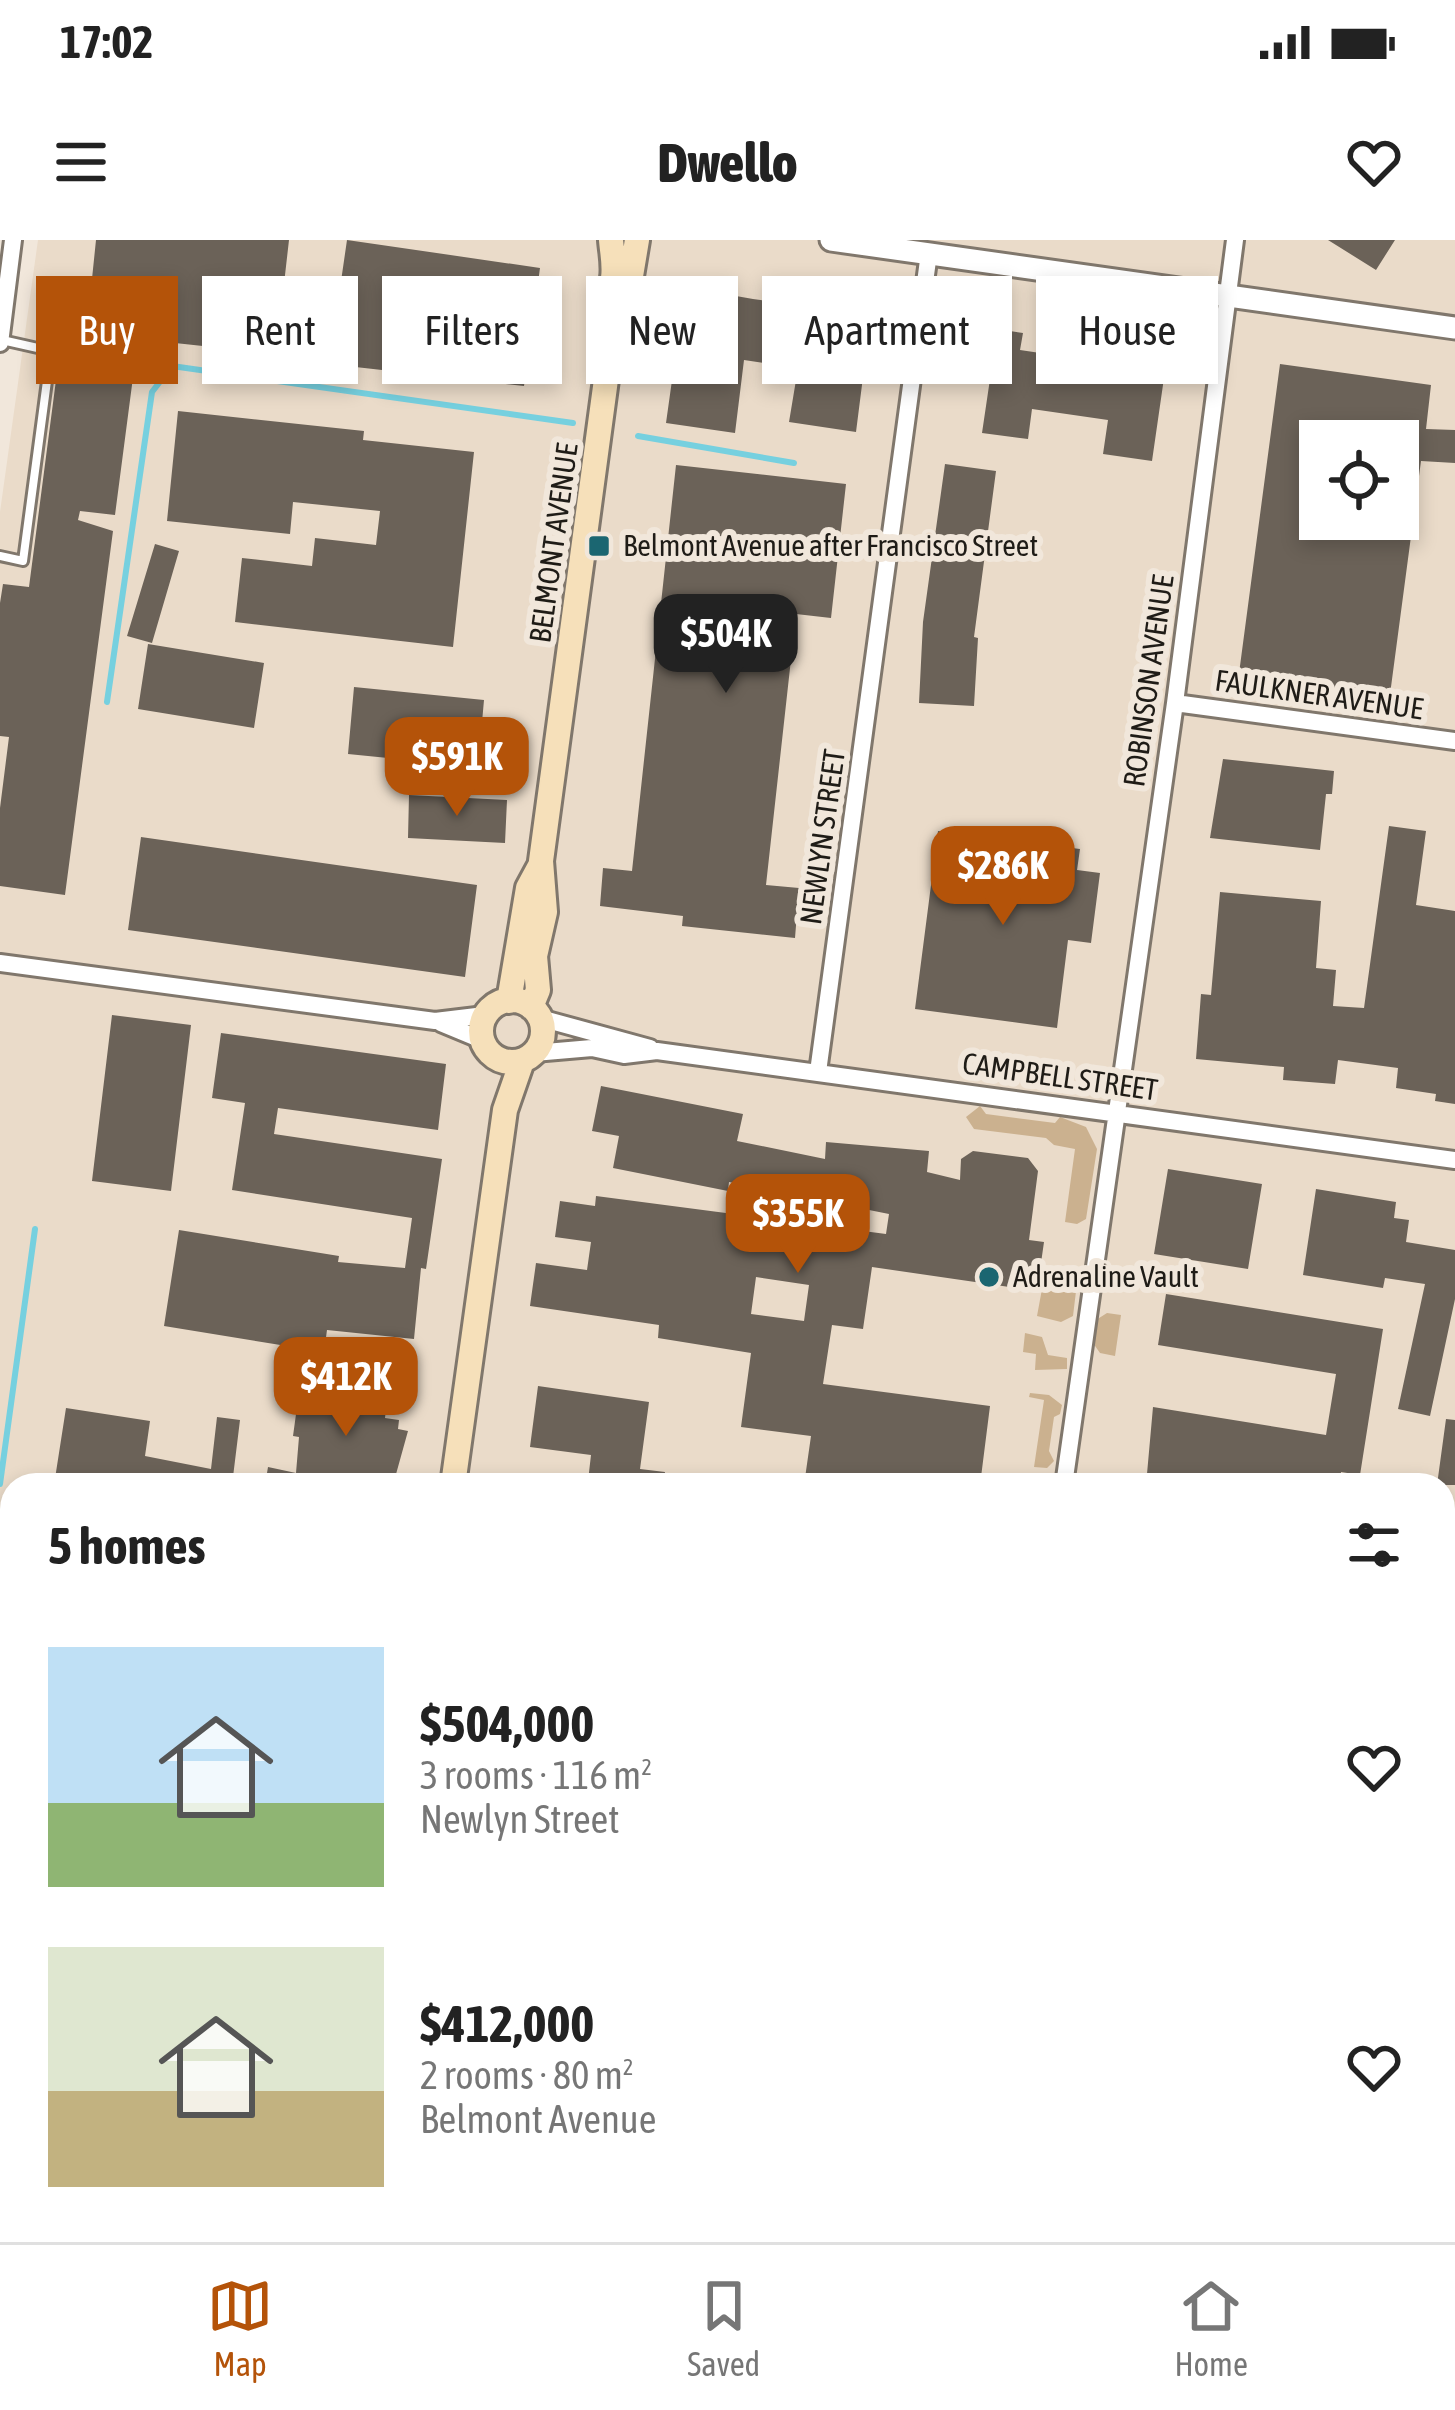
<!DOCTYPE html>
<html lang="en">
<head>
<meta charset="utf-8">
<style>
	:root { --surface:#fff; --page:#f6f6f6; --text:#222; --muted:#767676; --line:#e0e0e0; --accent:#b45309 }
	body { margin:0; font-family:"Asap Condensed",sans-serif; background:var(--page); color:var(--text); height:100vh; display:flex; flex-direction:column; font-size:45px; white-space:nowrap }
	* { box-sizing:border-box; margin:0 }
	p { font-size:39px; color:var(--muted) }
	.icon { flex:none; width:66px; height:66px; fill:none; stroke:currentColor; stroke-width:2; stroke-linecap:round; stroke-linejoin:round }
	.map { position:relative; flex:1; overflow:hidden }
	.drawer { position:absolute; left:0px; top:1233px; width:1455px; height:771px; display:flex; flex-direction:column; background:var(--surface); border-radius:36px 36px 0 0; box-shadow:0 6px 18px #0003 }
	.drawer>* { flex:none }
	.hud { position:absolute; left:36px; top:36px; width:1383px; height:108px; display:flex; gap:24px }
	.controls { position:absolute; left:1299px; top:180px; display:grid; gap:24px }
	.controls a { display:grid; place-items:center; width:120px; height:120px; border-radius:0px; background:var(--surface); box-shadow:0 6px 18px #0003; font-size:60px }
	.price { position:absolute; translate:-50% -102px; padding:0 27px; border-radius:24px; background:var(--accent); color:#fff; font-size:39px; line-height:78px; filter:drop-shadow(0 3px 6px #0008) }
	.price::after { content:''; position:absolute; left:50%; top:72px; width:36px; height:27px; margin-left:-18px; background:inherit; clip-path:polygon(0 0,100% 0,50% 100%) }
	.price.current { background:#222; color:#fff }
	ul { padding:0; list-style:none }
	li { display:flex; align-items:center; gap:36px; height:300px; padding:0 48px }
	li span { display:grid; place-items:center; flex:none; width:336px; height:240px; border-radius:0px; color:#555 }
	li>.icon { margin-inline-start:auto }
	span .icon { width:144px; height:144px; fill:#fffc; stroke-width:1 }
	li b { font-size:51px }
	h2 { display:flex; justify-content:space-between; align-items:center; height:144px; padding:0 48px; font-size:51px }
	.pill { padding:0 42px; border-radius:0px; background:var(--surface); box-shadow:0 6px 18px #0003; font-size:42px; line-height:108px }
	.pill.current { background:var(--accent); color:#fff }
	.status { display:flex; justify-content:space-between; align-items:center; height:84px; padding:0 60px; background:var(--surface); direction:ltr }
	.status svg { height:33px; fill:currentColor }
	header { display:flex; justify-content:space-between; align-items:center; height:156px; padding:0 48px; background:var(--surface); font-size:54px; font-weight:800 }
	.tabs { display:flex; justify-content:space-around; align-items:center; height:168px; border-top:3px solid var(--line); background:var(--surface); font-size:33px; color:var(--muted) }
	.tabs a { display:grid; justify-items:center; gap:6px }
	.tabs .current { color:var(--accent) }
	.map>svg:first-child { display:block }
</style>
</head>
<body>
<div class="status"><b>17:02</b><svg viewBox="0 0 49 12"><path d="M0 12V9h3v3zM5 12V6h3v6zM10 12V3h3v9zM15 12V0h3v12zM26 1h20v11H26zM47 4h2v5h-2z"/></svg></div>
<header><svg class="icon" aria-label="menu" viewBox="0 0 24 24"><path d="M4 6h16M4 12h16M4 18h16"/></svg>Dwello<svg class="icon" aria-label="heart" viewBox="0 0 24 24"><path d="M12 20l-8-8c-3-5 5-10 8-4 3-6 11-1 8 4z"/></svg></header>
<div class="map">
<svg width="1455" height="2002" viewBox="0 0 1455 2002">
	<rect width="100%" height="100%" fill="#f1e7db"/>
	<path fill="#eadbc9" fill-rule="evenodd" d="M38 0H1455V2002H372L374 1992H1443V1245H12V1408L0 1406V272ZM1320 201H1398V279H1320Z"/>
	<path fill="#cbb18f" d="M980 866 986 874 1055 883 1060 877 1086 887 1097 909 1086 979 1077 984 1065 982 1075 909 1054 905 1046 898 974 889 966 877Z
		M1065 1037 1077 1043 1073 1076 1061 1082 1037 1076 1042 1049 1063 1051Z
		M1107 1073 1121 1075 1115 1116 1100 1113 1093 1103 1096 1080Z
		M1025 1093 1042 1097 1048 1115 1067 1118V1129L1035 1130 1036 1114 1023 1112Z
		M1030 1153 1049 1155 1062 1165 1060 1174 1054 1177 1049 1211 1054 1221 1047 1228 1034 1227 1044 1160 1029 1157Z"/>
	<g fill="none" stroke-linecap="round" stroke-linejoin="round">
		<path stroke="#76d0df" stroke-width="6" d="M638 196 794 223
			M107 462 152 152 172 126 573 183
			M0 1244 35 989"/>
	</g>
	<path fill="#6b6258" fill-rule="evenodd" d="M96 0H289L276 114 138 99 115 275 80 271 78 280 113 291 65 655 0 646V568L9 497 0 496V363L3 344 29 347 62 94 86 97Z
		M347 0 540 28 524 146 329 124Z
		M1328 0H1395L1376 30Z
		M698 45 733 50 736 56 753 59 768 61 774 56 861 68 869 78 858 137H863L856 192 789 182 798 128 744 120 735 193 666 183 673 133 679 129 684 55Z
		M978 86 1023 93 1020 110 1047 114 1051 90 1113 99 1109 123 1165 131 1152 221 1103 214 1108 180 1032 169 1028 199 982 193 990 139 971 137Z
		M1280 124 1431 145 1426 189 1455 190V223L1421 221 1389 462 1238 441ZM1320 201H1398V279H1320Z
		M178 171 364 191 363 200 474 212 453 407 235 382 242 318 312 326 315 298 376 305 380 271 293 262 290 294 167 281Z
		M945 224 996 231 974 397 978 398 974 466 919 463 923 382Z
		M676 225 846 244 831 378 796 374 766 645 799 648 795 698 682 686 683 676 600 666 603 628 632 631Z
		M155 304 179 311 152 403 127 396Z
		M148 404 264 423 254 488 138 469Z
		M354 447 484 460 478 527 348 514Z
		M1223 519 1334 531 1332 554H1326L1320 610 1210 598Z
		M409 555 507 560 505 603 408 598Z
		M1389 586 1426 591 1416 665 1455 671V864L1435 861 1436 854 1396 848 1398 828 1338 820 1335 844 1283 840 1284 827 1196 819 1201 754 1211 755 1220 652 1321 661 1316 728 1336 730 1333 766 1364 768Z
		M938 591 1080 609 1077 630 1100 633 1091 703 1068 700 1057 788 915 769Z
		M141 597 477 645 465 737 128 690Z
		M112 775 191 785 171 951 92 941Z
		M221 793 446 824 438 890 278 868 274 894 442 919 426 1029 421 1028 414 1099 327 1090 324 1112 164 1086 179 990 339 1016 338 1022 405 1028 412 978 232 950 245 863 212 858Z
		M601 846 743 874 737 901 825 919 826 902 929 911 927 932 960 940 961 919 973 911 1028 918 1038 931 1029 1000 1044 1002 1037 1051 872 1027 863 1089 832 1085 823 1144 990 1166 980 1245H804L811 1196 741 1187 751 1113 658 1098 659 1085 530 1066 536 1023 587 1030 591 1002 555 997 560 961 595 966 596 956 886 994 889 974 729 942 728 951 613 928 619 896 592 891ZM756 1037 809 1045 804 1081 751 1074Z
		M1168 929 1262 944 1248 1029 1154 1014Z
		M1316 949 1396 962 1394 978 1409 980 1406 1002 1455 1010V1059L1430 1176 1398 1169 1425 1044 1385 1038 1383 1048 1303 1035Z
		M1166 1054 1383 1089 1360 1235 1341 1232 1340 1245H1146L1153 1167 1326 1195 1336 1134 1158 1105Z
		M334 1137 389 1142 385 1178 399 1180 398 1189 408 1191 393 1245H265L268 1227 296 1233 299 1197 293 1196 297 1167 323 1168V1162L330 1163Z
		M538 1146 649 1162 640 1229 665 1232 663 1245 588 1241 591 1215 530 1207Z
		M66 1168 150 1181 145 1216 211 1229 217 1177 240 1180 232 1245H54Z
		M1446 1179 1455 1180V1245H1437Z"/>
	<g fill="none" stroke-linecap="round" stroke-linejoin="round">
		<defs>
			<path id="service" d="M0 316 23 321 51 111 2 100
				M1443 1789 1455 1791
				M1443 1989 1455 1990"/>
			<path id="minor" d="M0 103 13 0
				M1175 463 1455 501
				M0 723 435 781 485 775
				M540 778 650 808
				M441 783 482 800
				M534 813 592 808 624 815 657 811 1455 920
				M818 832 929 13
				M1064 1245 1175 463 1235 0
				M0 1538 12 1540
				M0 1696 12 1698
				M0 1921 12 1923
				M955 2002 956 1992"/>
			<path id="tertiary" d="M831 0 1455 88"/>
			<path id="secondary" d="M607 132C593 97 608 72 613 38 615 25 612 13 611 0
				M481 791a31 31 0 1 1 62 0a31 31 0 1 1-62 0Z
				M509 761 528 648 541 624
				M531 767 538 750 535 716 545 672 541 621 607 132 617 120 637 0
				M453 1245 505 870 522 821
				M347 2002 348 1992"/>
		</defs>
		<use href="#service" stroke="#80776c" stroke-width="14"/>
		<use href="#minor" stroke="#80776c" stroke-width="22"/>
		<use href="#tertiary" stroke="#80776c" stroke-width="27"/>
		<use href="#secondary" stroke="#80776c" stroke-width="30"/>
		<use href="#service" stroke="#fff" stroke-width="8"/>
		<use href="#minor" stroke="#fff" stroke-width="16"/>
		<use href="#tertiary" stroke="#fff" stroke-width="21"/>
		<use href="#secondary" stroke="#f6e0ba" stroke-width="24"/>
	</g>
	<g fill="#1b6671" stroke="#f1e7db" stroke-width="4.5">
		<rect x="587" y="294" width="24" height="24" rx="6"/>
		<circle cx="989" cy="1037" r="12"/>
	</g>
	<g text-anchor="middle" stroke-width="12" stroke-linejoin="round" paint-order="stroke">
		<g font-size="30" fill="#1f1c17" stroke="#f1e7db">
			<text transform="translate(554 303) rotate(-82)" y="10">BELMONT AVENUE</text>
			<text transform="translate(1149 441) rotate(-82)" y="10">ROBINSON AVENUE</text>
			<text transform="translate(1319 455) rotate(8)" y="10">FAULKNER AVENUE</text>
			<text transform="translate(823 597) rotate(-82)" y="10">NEWLYN STREET</text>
			<text transform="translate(1060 837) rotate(8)" y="10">CAMPBELL STREET</text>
		</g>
		<g font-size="30" fill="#1f1c17" stroke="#f1e7db" text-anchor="start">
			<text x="623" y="316">Belmont Avenue after Francisco Street</text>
			<text x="1013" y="1047">Adrenaline Vault</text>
		</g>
	</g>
</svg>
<div class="controls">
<a><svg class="icon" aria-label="locate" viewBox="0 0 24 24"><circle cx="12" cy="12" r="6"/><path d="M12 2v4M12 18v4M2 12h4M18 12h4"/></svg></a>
</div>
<b class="price current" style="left:726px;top:456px">$504K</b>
<b class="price" style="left:457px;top:579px">$591K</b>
<b class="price" style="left:1003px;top:688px">$286K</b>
<b class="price" style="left:798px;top:1036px">$355K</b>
<b class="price" style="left:346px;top:1199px">$412K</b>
<div class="hud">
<a class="pill current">Buy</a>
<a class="pill">Rent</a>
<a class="pill">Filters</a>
<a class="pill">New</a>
<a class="pill">Apartment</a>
<a class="pill">House</a>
</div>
<section class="drawer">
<h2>5 homes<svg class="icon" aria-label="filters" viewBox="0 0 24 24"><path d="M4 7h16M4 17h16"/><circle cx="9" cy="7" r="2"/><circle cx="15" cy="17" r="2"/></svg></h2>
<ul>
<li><span style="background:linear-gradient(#bfe0f5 65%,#8fb573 0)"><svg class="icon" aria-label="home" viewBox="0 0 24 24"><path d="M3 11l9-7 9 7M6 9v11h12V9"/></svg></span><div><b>$504,000</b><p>3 rooms · 116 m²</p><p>Newlyn Street</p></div><svg class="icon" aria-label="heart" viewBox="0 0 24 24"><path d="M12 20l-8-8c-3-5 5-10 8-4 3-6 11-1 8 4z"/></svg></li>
<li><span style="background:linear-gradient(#dfe7d0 60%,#c2b280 0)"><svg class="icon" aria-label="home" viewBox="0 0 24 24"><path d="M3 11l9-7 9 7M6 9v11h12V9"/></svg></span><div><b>$412,000</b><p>2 rooms · 80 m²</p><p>Belmont Avenue</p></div><svg class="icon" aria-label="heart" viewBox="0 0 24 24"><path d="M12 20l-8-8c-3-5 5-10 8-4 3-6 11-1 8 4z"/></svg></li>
</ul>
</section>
</div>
<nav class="tabs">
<a class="current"><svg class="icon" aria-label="map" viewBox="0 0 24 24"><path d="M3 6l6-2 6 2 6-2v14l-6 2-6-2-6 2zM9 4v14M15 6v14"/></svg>Map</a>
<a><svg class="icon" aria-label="saved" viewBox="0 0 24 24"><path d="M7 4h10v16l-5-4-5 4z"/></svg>Saved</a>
<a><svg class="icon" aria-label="home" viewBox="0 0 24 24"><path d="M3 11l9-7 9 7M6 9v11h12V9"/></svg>Home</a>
</nav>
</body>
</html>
